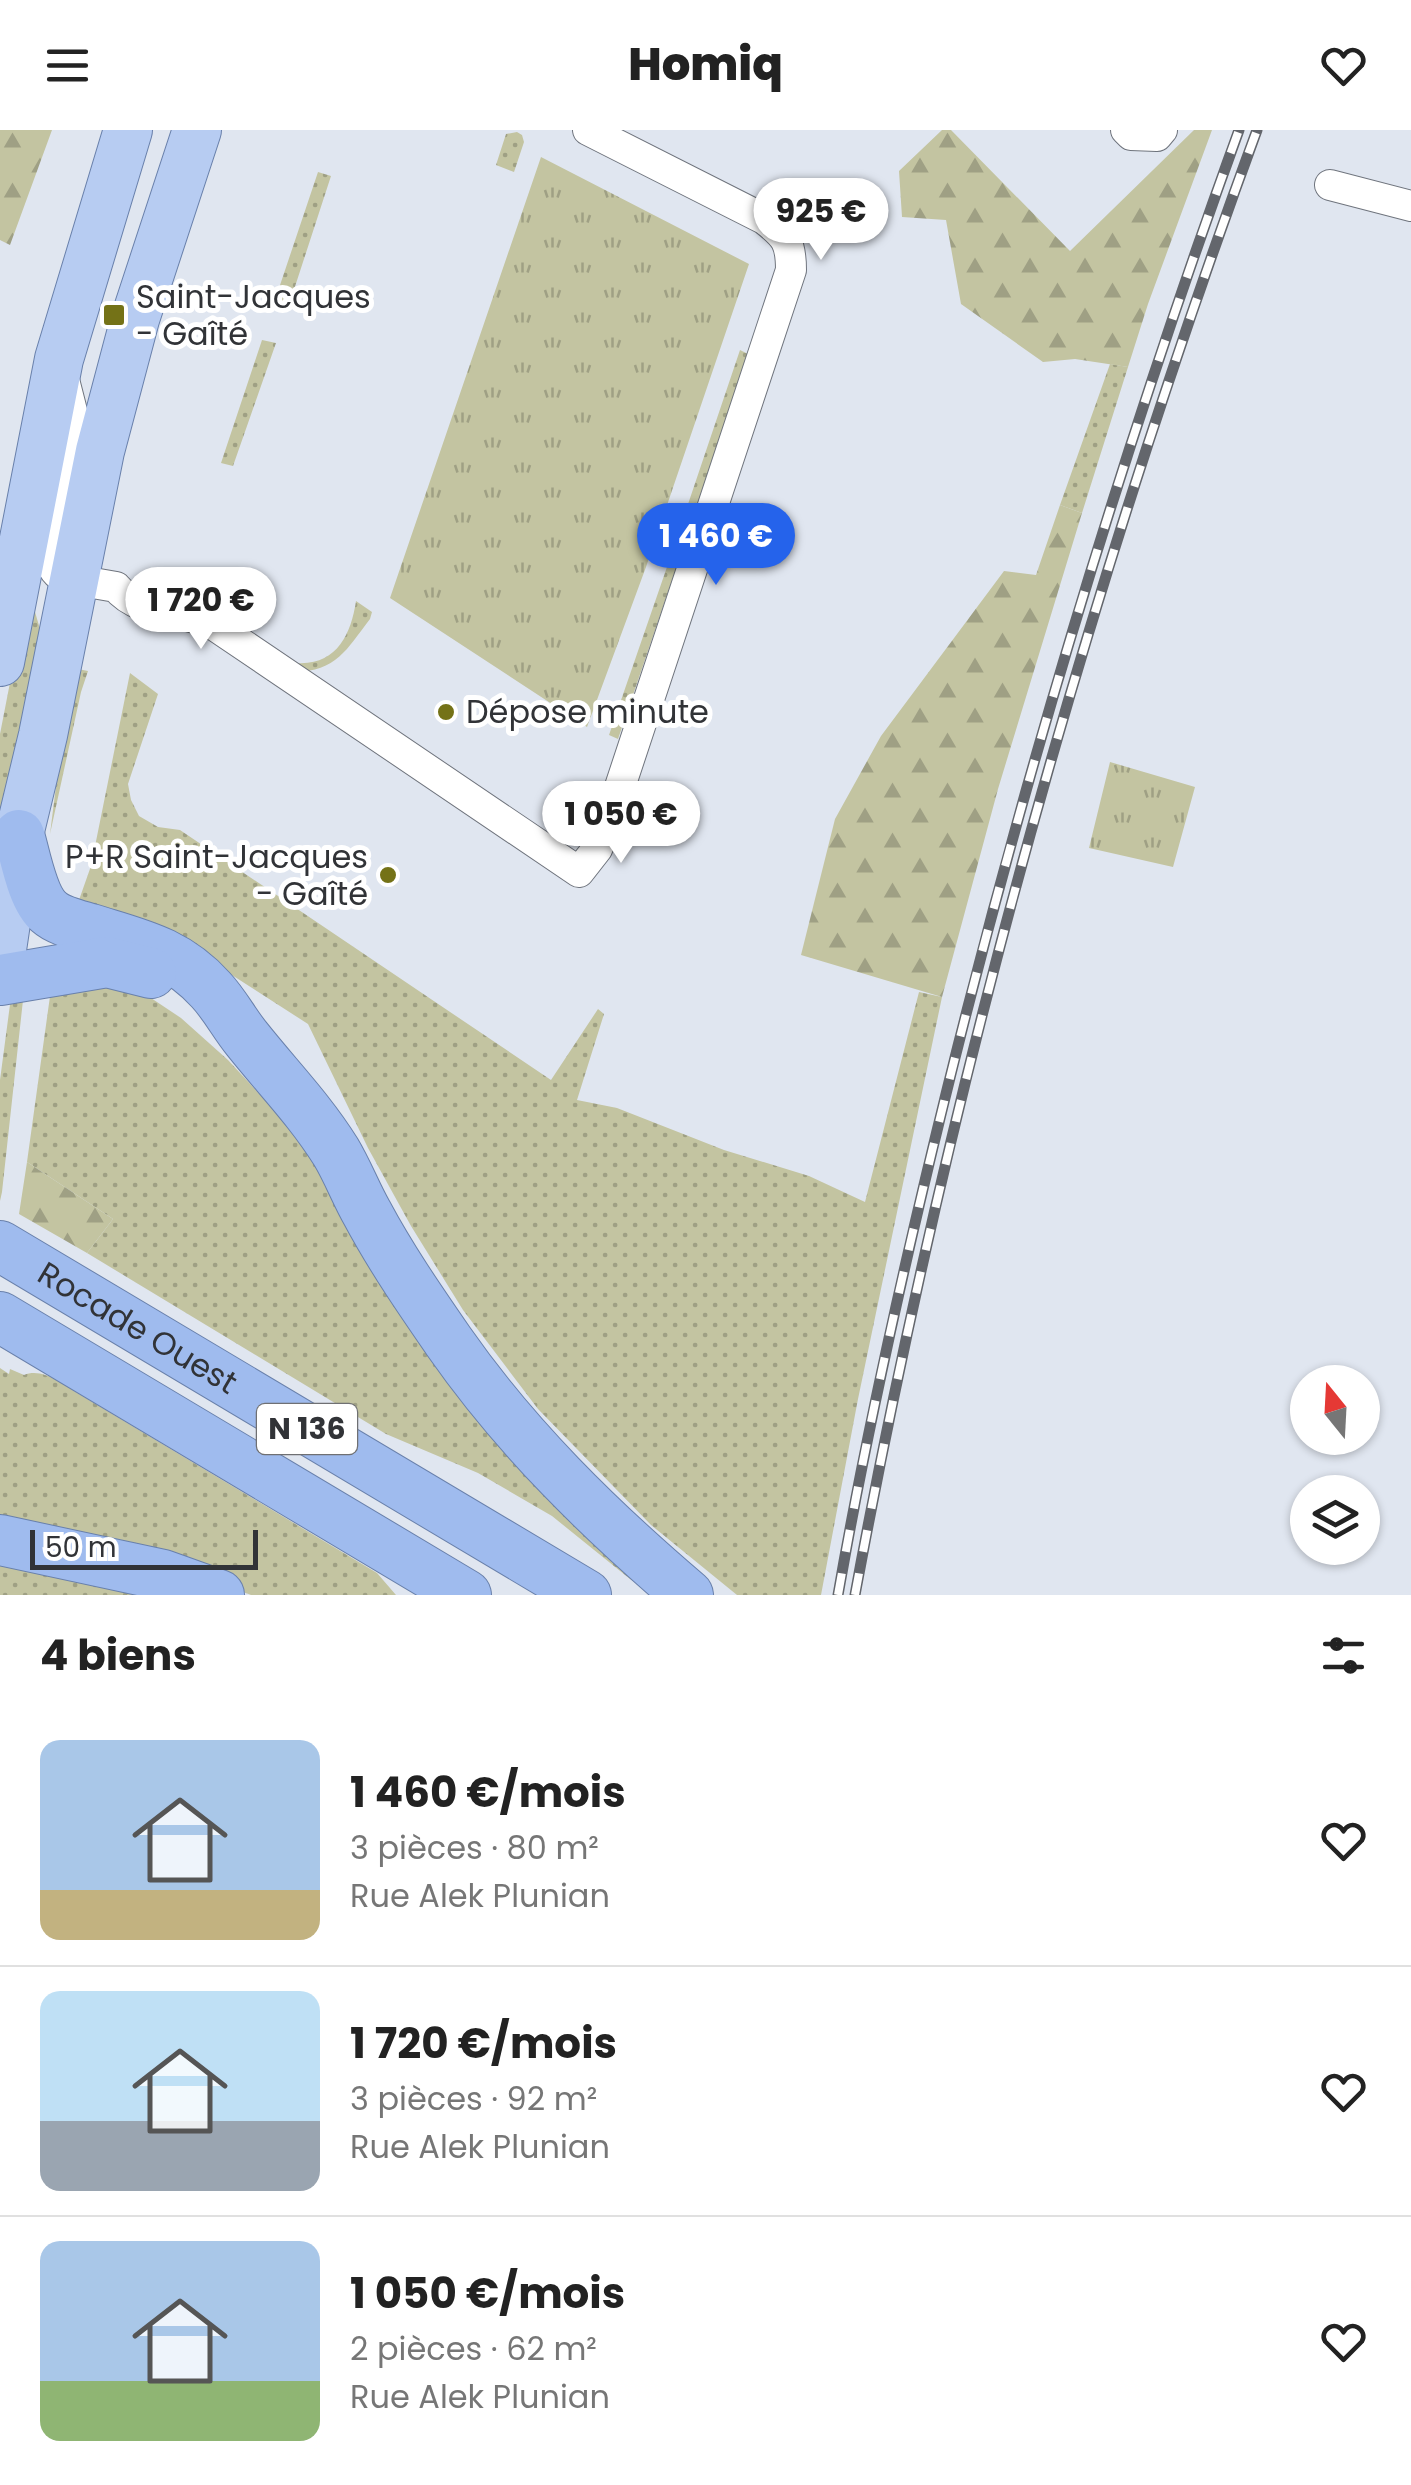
<!DOCTYPE html>
<html lang="fr">
<head>
<meta charset="utf-8">
<style>
	:root { --surface:#fff; --page:#f6f6f6; --text:#222; --muted:#767676; --line:#e0e0e0; --accent:#2563eb }
	body { margin:0; font-family:Poppins,sans-serif; background:var(--page); color:var(--text); height:100vh; display:flex; flex-direction:column; font-size:38px; white-space:nowrap }
	* { box-sizing:border-box; margin:0 }
	p { font-size:32px; color:var(--muted) }
	.icon { flex:none; width:55px; height:55px; fill:none; stroke:currentColor; stroke-width:2; stroke-linecap:round; stroke-linejoin:round }
	.map { position:relative; height:1465px; overflow:hidden }
	.side { display:flex; flex-direction:column; background:var(--surface); flex:1 }
	.side>* { flex:none }
	.needle { width:65px; rotate:342deg }
	.fabs { position:absolute; left:1290px; top:1235px; display:grid; gap:20px }
	.fabs a { display:grid; place-items:center; width:90px; height:90px; border-radius:50%; background:var(--surface); box-shadow:0 2px 8px #0004; font-size:50px }
	.scale { position:absolute; left:30px; bottom:25px; width:228px; box-sizing:border-box; padding-left:10px; border:5px solid #313337; border-top:0; font-size:28px; line-height:35px; white-space:nowrap; color:#313337; -webkit-text-stroke:8px #fff; paint-order:stroke }
	.price { position:absolute; translate:-50% -85px; padding:0 22px; border-radius:35px; background:#fff; color:#222; font-size:32px; line-height:65px; filter:drop-shadow(0 2px 5px #0008) }
	.price::after { content:''; position:absolute; left:50%; top:60px; width:30px; height:22px; margin-left:-15px; background:inherit; clip-path:polygon(0 0,100% 0,50% 100%) }
	.price.active { background:var(--accent); color:#fff }
	ul { padding:0; list-style:none }
	li { display:flex; align-items:center; gap:30px; height:250px; padding:0 40px }
	li+li { border-top:2px solid var(--line) }
	li span { display:grid; place-items:center; flex:none; width:280px; height:200px; border-radius:20px; color:#555 }
	li>.icon { margin-inline-start:auto }
	span .icon { width:120px; height:120px; fill:#fffc; stroke-width:1 }
	li b { font-size:42px }
	h2 { display:flex; justify-content:space-between; align-items:center; height:120px; padding:0 40px; font-size:42px }
	header { display:flex; justify-content:space-between; align-items:center; height:130px; padding:0 40px; background:var(--surface); font-size:45px; font-weight:800 }
	.map>svg:first-child { display:block }
</style>
</head>
<body>
<header><svg class="icon" aria-label="menu" viewBox="0 0 24 24"><path d="M4 6h16M4 12h16M4 18h16"/></svg>Homiq<svg class="icon" aria-label="heart" viewBox="0 0 24 24"><path d="M12 20l-8-8c-3-5 5-10 8-4 3-6 11-1 8 4z"/></svg></header>
<div class="map">
<svg width="1411" height="1465" viewBox="0 0 1411 1465">
	<defs>
		<pattern id="grass-dots" width="8" height="8" patternUnits="userSpaceOnUse" patternTransform="scale(2.5)"><rect width="8" height="8" fill="#c3c4a1"/><path d="M2 2h.1M6 6h.1" fill="none" stroke="#9fa084" stroke-width="1.8" stroke-linecap="round"/></pattern>
		<pattern id="forest-firs" width="22" height="20" patternUnits="userSpaceOnUse" patternTransform="scale(2.5)"><rect width="22" height="20" fill="#c3c4a1"/><path d="M5 1l3.5 6h-7zM16 11l3.5 6h-7z" fill="#9fa084"/></pattern>
		<pattern id="park-tufts" width="24" height="20" patternUnits="userSpaceOnUse" patternTransform="scale(2.5)"><rect width="24" height="20" fill="#c3c4a1"/><path d="M3 7l-1-3M5 7V3M7 7l1-3M15 17l-1-3M17 17v-4M19 17l1-3" fill="none" stroke="#9fa084"/></pattern>
	</defs>
	<rect width="100%" height="100%" fill="#e0e6f0"/>
	<path fill="url(#grass-dots)" d="M517 2 522 5 524 12 514 42 496 35 506 4Z
		M318 42 331 46 289 175 275 170Z
		M262 210 276 213 233 336 221 333Z
		M740 220 748 224 691 395 682 392Z
		M1110 234 1128 237 1082 383 1060 375Z
		M677 408 685 412 618 609 609 605Z
		M35 424 33 475 42 506 0 735V604Z
		M356 471 372 482 370 489C346 520 337 541 294 542L296 533C336 536 351 505 356 471Z
		M78 539 88 541 81 562 50 704 63 601Z
		M130 543 158 564 128 654 131 670 139 686 158 697 180 700 551 950 598 879 604 884 577 970 617 978 724 1020 809 1046 865 1072 919 862 942 867 858 1269 821 1465H737L651 1395 538 1279 463 1180 411 1096 368 1018 308 894 196 822 79 770 91 736Z
		M83 854 139 860 181 888 228 930 301 1009 654 1465 630 1449 552 1386 478 1343 386 1304 87 1123 113 1089 27 1032 51 859Z
		M24 861 2 1062 0 1071V950L11 867Z
		M0 1238 9 1244 10 1239 24 1245C43 1237 63 1255 79 1264L377 1443 396 1465H251L169 1433 0 1393Z
		M0 1429 153 1465H0Z"/>
	<path fill="url(#forest-firs)" d="M0 0H52L10 115 0 110Z
		M942 0H951L1070 121 1194 0H1212L1148 174 1128 237 1075 229 1043 232 961 174 946 90 902 87 899 41Z
		M1060 375 1082 383 998 659 942 867 801 825 835 689 881 606 1004 441 1036 445Z
		M27 1032 113 1089 87 1123 19 1084Z"/>
	<path fill="url(#park-tufts)" d="M541 27 749 134 646 437 587 597 390 468Z
		M1110 632 1195 657 1173 737 1089 718Z"/>
	<g fill="none" stroke-linecap="round" stroke-linejoin="round">
		<defs>
			<path id="minor" d="M1126 0 1131 5 1157 6 1162 0
				M1330 55 1411 76
				M63 246 74 289 50 424C51 435 53 442 64 448L116 457C138 484 179 480 211 493L579 742 597 719 607 696 791 140C791 112 786 106 764 89L588 0"/>
			<path id="primary" d="M0 532 59 229 128 0
				M0 833 19 705 43 605 100 321 135 189 197 0"/>
			<g id="trunk">
				<path d="M19 705C25 725 32 768 49 782 59 791 78 795 91 799 139 814 176 821 211 860 225 875 234 893 247 909 278 948 309 979 336 1022 348 1042 356 1064 367 1083 391 1128 420 1170 449 1212 516 1308 599 1389 688 1465"/>
				<path d="M0 850 107 832 151 843"/>
				<path id="s1" d="M0 1116 586 1465"/>
				<path d="M0 1187 466 1465"/>
				<path d="M0 1410 163 1445 219 1465"/>
			</g>
		</defs>
		<use href="#minor" stroke="#6f747d" stroke-width="32"/>
		<use href="#primary" stroke="#6980ab" stroke-width="50"/>
		<use href="#trunk" stroke="#6980ab" stroke-width="52"/>
		<use href="#minor" stroke="#fff" stroke-width="30"/>
		<use href="#primary" stroke="#b7ccf2" stroke-width="48"/>
		<use href="#trunk" stroke="#9fbbee" stroke-width="50"/>
		<defs>
			<path id="rail" d="M838 1465C867 1299 904 1135 944 972 1025 642 1123 319 1239 0
				M855 1465C947 966 1082 476 1257 0"/>
		</defs>
		<use href="#rail" stroke="#63666c" stroke-width="11"/>
		<use href="#rail" stroke="#fff" stroke-width="8" stroke-dasharray="22" stroke-linecap="butt"/>
	</g>
	<g fill="#747217" stroke="#fff" stroke-width="4">
		<rect x="102" y="173" width="24" height="24" rx="5"/>
		<circle cx="446" cy="582" r="10"/>
		<circle cx="388" cy="745" r="10"/>
	</g>
	<g text-anchor="middle" stroke-width="10" stroke-linejoin="round" paint-order="stroke">
		<rect fill="#fff" stroke="#6f7073" stroke-width="2.5" x="257" y="1274" width="100" height="50" rx="8"/>
		<g font-size="30" font-weight="bold" fill="#313337">
			<text x="307" y="1309">N 136</text>
		</g>
		<g font-size="32" fill="#313337" stroke="#fff" text-anchor="start">
			<text x="136" y="178">Saint-Jacques<tspan x="136" dy="37">- Gaîté</tspan></text>
			<text x="466" y="593">Dépose minute</text>
			<text x="368" y="738" text-anchor="end">P+R Saint-Jacques<tspan x="368" dy="37">- Gaîté</tspan></text>
		</g>
		<g font-size="32" fill="#313337" stroke="#fff">
			<text dy="11" stroke="none"><textPath href="#s1" startOffset="160">Rocade Ouest</textPath></text>
		</g>
	</g>
</svg>
<div class="fabs">
<a><svg class="needle" viewBox="-14 -14 28 28"><path d="M0-13l5 13h-10z" fill="#e53935"/><path d="M0 13l5-13h-10z" fill="#767676"/></svg></a>
<a><svg class="icon" aria-label="layers" viewBox="0 0 24 24"><path d="M12 4l9 5-9 5-9-5zM3 14l9 5 9-5"/></svg></a>
</div>
<div class="scale">50 m</div>
<b class="price" style="left:821px;top:133px">925 €</b>
<b class="price active" style="left:716px;top:458px">1 460 €</b>
<b class="price" style="left:201px;top:522px">1 720 €</b>
<b class="price" style="left:621px;top:736px">1 050 €</b>
</div>
<section class="side">
<h2>4 biens<svg class="icon" aria-label="filters" viewBox="0 0 24 24"><path d="M4 7h16M4 17h16"/><circle cx="9" cy="7" r="2"/><circle cx="15" cy="17" r="2"/></svg></h2>
<ul>
<li><span style="background:linear-gradient(#a9c7e8 75%,#c2b280 0)"><svg class="icon" aria-label="home" viewBox="0 0 24 24"><path d="M3 11l9-7 9 7M6 9v11h12V9"/></svg></span><div><b>1 460 €/mois</b><p>3 pièces · 80 m²</p><p>Rue Alek Plunian</p></div><svg class="icon" aria-label="heart" viewBox="0 0 24 24"><path d="M12 20l-8-8c-3-5 5-10 8-4 3-6 11-1 8 4z"/></svg></li>
<li><span style="background:linear-gradient(#bfe0f5 65%,#9aa5b1 0)"><svg class="icon" aria-label="home" viewBox="0 0 24 24"><path d="M3 11l9-7 9 7M6 9v11h12V9"/></svg></span><div><b>1 720 €/mois</b><p>3 pièces · 92 m²</p><p>Rue Alek Plunian</p></div><svg class="icon" aria-label="heart" viewBox="0 0 24 24"><path d="M12 20l-8-8c-3-5 5-10 8-4 3-6 11-1 8 4z"/></svg></li>
<li><span style="background:linear-gradient(#a9c7e8 70%,#8fb573 0)"><svg class="icon" aria-label="home" viewBox="0 0 24 24"><path d="M3 11l9-7 9 7M6 9v11h12V9"/></svg></span><div><b>1 050 €/mois</b><p>2 pièces · 62 m²</p><p>Rue Alek Plunian</p></div><svg class="icon" aria-label="heart" viewBox="0 0 24 24"><path d="M12 20l-8-8c-3-5 5-10 8-4 3-6 11-1 8 4z"/></svg></li>
</ul>
</section>
</body>
</html>
